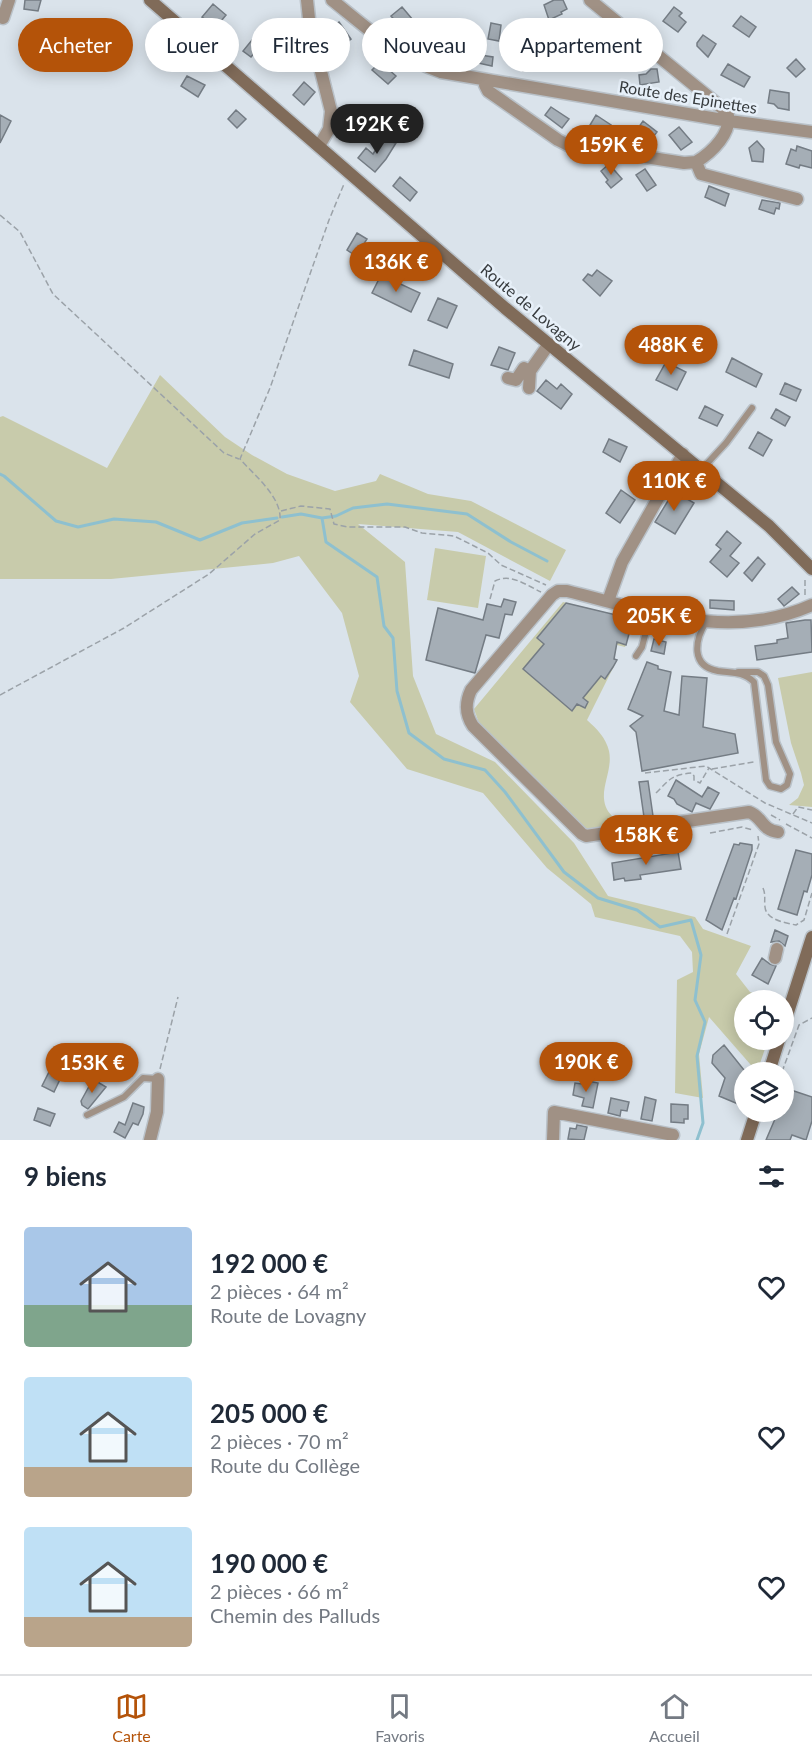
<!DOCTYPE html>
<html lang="fr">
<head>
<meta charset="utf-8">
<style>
	:root { --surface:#fff; --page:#f2f2f3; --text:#1f2937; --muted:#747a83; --line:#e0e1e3; --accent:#b45309 }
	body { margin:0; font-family:Lato,sans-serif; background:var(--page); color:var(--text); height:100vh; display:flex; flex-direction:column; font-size:22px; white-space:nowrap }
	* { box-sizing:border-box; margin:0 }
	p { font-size:20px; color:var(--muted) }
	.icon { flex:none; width:33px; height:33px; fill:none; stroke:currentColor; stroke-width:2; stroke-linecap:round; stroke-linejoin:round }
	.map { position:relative; height:1140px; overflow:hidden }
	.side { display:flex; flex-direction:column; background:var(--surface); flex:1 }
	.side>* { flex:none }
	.top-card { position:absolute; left:18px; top:18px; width:777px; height:54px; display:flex; gap:12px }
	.controls { position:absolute; left:734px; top:990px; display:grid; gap:12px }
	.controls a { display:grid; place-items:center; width:60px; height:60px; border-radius:50%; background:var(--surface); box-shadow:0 3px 15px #0003; font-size:30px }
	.price { position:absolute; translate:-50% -51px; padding:0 14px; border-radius:21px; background:var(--accent); color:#fff; font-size:20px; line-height:39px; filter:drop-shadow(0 2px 3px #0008) }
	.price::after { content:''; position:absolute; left:50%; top:36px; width:18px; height:14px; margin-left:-9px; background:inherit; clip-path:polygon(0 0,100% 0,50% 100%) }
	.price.active { background:#222; color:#fff }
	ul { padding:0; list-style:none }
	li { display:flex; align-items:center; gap:18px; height:150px; padding:0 24px }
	li span { display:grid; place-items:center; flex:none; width:168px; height:120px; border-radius:6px; color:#555 }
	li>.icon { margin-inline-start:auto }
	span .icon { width:72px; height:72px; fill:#fffc; stroke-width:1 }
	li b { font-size:26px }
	h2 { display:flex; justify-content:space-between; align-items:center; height:72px; padding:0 24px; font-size:26px }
	.pill { padding:0 21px; border-radius:27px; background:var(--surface); box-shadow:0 3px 15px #0003; font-size:21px; line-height:54px }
	.pill.active { background:var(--accent); color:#fff }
	.tab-bar { display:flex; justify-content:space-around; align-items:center; height:84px; border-top:2px solid var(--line); background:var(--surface); font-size:16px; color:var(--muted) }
	.tab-bar a { display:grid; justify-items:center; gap:3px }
	.tab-bar .active { color:var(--accent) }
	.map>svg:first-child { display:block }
</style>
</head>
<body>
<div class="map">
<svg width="812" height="1140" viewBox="0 0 812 1140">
	<rect width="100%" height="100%" fill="#dae3eb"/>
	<path fill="#c8cbab" d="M160 375 225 437 252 455 287 474 335 491 376 481 380 474 428 494 471 501 566 550 550 581 458 532 358 524 405 562 413 676 436 734 495 762 574 843 608 896 695 917 703 929 751 946 736 974 750 992 771 1000H744V1040H768L757 1072 709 1017 699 1054 703 1098 675 1093 677 980 693 972 692 952 680 936 595 917 591 904 547 868 483 793 407 769 350 702 359 676 342 613 299 556 273 563 111 579H0V417L3 416 107 468Z
		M435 548 486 556 478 608 427 600Z
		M563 602 633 619 625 647 617 645 614 659 617 660 587 720C597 729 606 738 609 751 614 774 593 796 612 816L601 829H585L479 723 474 709Z
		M812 672V807L789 805 798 798 804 785 801 773 791 743 778 678Z"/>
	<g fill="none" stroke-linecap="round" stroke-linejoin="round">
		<path stroke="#8ec0cf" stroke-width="3" d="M0 474 4 476 56 521 78 527 114 519 156 522 200 540 242 523 277 518
			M282 517 301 514 322 518 336 516 353 508 387 504 467 514 511 542 547 561
			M322 518 326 542 377 577 384 626 393 638 397 691 409 733 444 759 485 770 505 792 564 872 598 898 637 910 660 927 691 920 701 955 695 1000 705 1022 697 1056 703 1123 697 1140"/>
	</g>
	<path fill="#a5aeb6" stroke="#747c84" stroke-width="1.5" d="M25 0H41L38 11 24 9Z
		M554 0H563L567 9 561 12 562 14 549 20 544 5Z
		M213 4 226 15 216 27 202 17Z
		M402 7 413 20 410 23 416 30 409 36 403 29 399 32 394 27 398 24 391 16Z
		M674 7 682 13 679 16 686 22 678 32 663 21Z
		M741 16 756 27 749 37 733 26Z
		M339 22 351 39 341 47 328 30Z
		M491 23 501 25 499 41 488 39Z
		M449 34 464 43 456 56 442 46Z
		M256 35 264 42 251 57 243 51Z
		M703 35 716 44 708 57 697 46V43Z
		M32 36H41L40 50H27V40Z
		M602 40 616 51 608 61 594 50Z
		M526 45 535 52 523 71 512 63Z
		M480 55 493 57 492 66 478 63Z
		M796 59 805 69 796 77 787 68Z
		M380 62 396 76 388 84 372 70Z
		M728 64 750 77 744 87 721 75Z
		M651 69H657L659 82 640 85 639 75 646 74Z
		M187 76 205 85 198 97 181 86Z
		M304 82 315 92 304 105 293 95Z
		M770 90 789 93V110L778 108 774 104 768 103Z
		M551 107 569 119 562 128 545 115Z
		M390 108 405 117 399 127 384 117Z
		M236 110 246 119 237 128 228 119Z
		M0 115 11 121 0 143Z
		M596 115 611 125 605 134 590 125Z
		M643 121 657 132 650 141 636 131Z
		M679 127 692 142 681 150 669 135Z
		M382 140 396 143 386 159 375 172 358 158 366 148 373 154Z
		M757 141 764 149 763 162 752 161 749 148Z
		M797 146 812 151V168L800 165 799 168 786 164 791 149 796 151Z
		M609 164 622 179 611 188 606 182 608 180 601 171Z
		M645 169 656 185 647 191 636 175Z
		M400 177 417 192 410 201 393 186Z
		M709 186 729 194 725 206 705 197Z
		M762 200 780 203 779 209 776 208 774 214 759 209Z
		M357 233 367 239 356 256 347 250Z
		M597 270 612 281 600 296 583 280 588 274 592 276Z
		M381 275 420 293 411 312 372 293Z
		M438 298 457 306 447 328 428 320Z
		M499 347 515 353 508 370 491 365Z
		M414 350 453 364 449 378 409 365Z
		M732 358 762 374 756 387 726 372Z
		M666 362 686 372 677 390 656 380Z
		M546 380 557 389 561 384 572 394 561 409 537 391Z
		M785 383 801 390 796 401 780 394Z
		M705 406 723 415 717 426 699 418Z
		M776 409 790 417 785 426 771 418Z
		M758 432 772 440 763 456 749 448Z
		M609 439 627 447 620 462 603 452Z
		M621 490 635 500 620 523 606 513Z
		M674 491 694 503 675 534 655 522Z
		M727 531 741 543 730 556 739 563 727 577 710 562 721 549 716 545Z
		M758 557 765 564 752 581 744 573Z
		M792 587 799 594 784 606 778 599Z
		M504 599 516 602 512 615 505 614 499 638 486 635 475 673 426 660 438 608 483 620 487 604 501 607Z
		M710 600 734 601V610L710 608Z
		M566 603 633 619 626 645 617 642 614 659 617 660 613 667 605 679 601 676 583 698 588 702 585 708 577 704 572 711 523 669 544 644 537 638Z
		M805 620H811L812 652 757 660 755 646 777 643V640L788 638 786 623Z
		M654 639 666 642 664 654 651 651Z
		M647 662 658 666V669L671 672 664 711 679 715 682 676 707 678 703 727 735 734 738 753 642 771 636 732 630 726 643 716 628 709Z
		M676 780 702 797 708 787 719 793 710 809 696 803 692 812 677 804 674 799 668 796Z
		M648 781 653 816 644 817 639 782Z
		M740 843 752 845V850L736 899 734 898 722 930 706 920 734 844 739 845Z
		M796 850 812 854V875L807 892 804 891 797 915 778 909Z
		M678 852 681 869 640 875 641 879 625 881 624 878 614 880 612 863Z
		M775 930 788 936 785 946 779 941 771 942Z
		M762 958 770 964 776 966 768 984 752 975Z
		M724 1045 744 1070V1085L738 1104 719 1096 725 1078 712 1063 713 1055Z
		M53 1071 62 1075 54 1092 42 1086 49 1072Z
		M583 1080 598 1083 593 1108 582 1106 584 1098 573 1095 575 1083 582 1084Z
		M92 1081H96L106 1087 88 1109 82 1105 81 1101Z
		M785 1088 812 1097V1121L806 1140 792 1135 790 1140H766L778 1112H783Z
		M645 1097 656 1100 652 1121 641 1119Z
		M611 1098 629 1102 627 1111 621 1110 620 1116 608 1113Z
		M133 1103 144 1107 143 1114 138 1125 133 1123 125 1138 114 1132 119 1122 125 1125Z
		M671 1104 688 1105V1119H684V1123L671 1122Z
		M38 1108 55 1114 50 1126 34 1120Z
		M577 1125 587 1127 584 1140 568 1139 570 1128 576 1129Z"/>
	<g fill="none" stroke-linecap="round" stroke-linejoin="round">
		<defs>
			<path id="service" d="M702 469 726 443 752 408
				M706 622C695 640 690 666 718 671 732 673 743 671 754 682L766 780 770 786 781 789 787 785 790 774 776 742 768 685 764 676 758 672H738
				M636 656 642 647 651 612
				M87 1115 124 1097 143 1078 158 1079"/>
			<path id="minor" d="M307 0 310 28 331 111 329 129 319 146
				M332 0C366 27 399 58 441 72L729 121 812 132
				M590 0 727 112C734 132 711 153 696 162L701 174 797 199
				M3 18 9 0
				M485 80V85L488 91 558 140 568 145 684 163 696 162
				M530 371 549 344
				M508 378 516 380 524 368 530 371 529 388
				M608 601 622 562 683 454
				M778 832C761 830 763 817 749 812L586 836 582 834 473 726C465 714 465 703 471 690L552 595 558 591H567C649 611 730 642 812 605
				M775 958 777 949
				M150 1140 157 1112 158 1079
				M553 1140 554 1112 673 1135"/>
			<path id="secondary" d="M150 0 505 308 769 526 812 569
				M783 1028 812 937
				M769 1072 779 1040
				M747 1140 756 1112"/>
		</defs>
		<use href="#service" stroke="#b9c1c8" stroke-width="9"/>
		<use href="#minor" stroke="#b9c1c8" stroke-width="15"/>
		<use href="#secondary" stroke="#b9c1c8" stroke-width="15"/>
		<path stroke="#9ba2a8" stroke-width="1.5" stroke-dasharray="6 3" stroke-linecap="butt" d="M0 215 20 232 53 294 224 453 239 459
			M281 511 301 506 330 509 334 524 348 527H405L422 533 454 536 488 553 501 565 546 585
			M805 595V577
			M490 599 495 581C511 573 526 585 541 592
			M0 695 124 628 209 574 255 534 280 520C282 497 254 475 240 459L270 388 329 220 344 184
			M712 769 754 762
			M645 773 706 766 765 803 812 823
			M656 793C670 779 671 775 692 773L694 776V780L700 783 709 768
			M793 814 798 807 812 810
			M771 815 780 820
			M786 824 812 838
			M710 833 742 827 753 830
			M763 888C766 895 764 900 765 907 766 920 786 923 796 925L804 920 812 893
			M727 934 759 844 758 836
			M160 1069 178 997
			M782 1072 799 1025 812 1018"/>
		<use href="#service" stroke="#a09185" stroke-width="6"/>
		<use href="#minor" stroke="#a09185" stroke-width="12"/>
		<use href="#secondary" stroke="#806b59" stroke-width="12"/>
	</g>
	<g text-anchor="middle" stroke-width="5" stroke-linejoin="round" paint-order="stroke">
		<g font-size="16" fill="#373b3e" stroke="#e7f0f9">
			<text transform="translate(688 97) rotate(9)" y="6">Route des Epinettes</text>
			<text transform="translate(531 307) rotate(40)" y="6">Route de Lovagny</text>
		</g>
	</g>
</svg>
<div class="controls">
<a><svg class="icon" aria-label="locate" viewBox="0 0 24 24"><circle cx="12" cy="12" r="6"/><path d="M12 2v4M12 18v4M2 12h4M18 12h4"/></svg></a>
<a><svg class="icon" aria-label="layers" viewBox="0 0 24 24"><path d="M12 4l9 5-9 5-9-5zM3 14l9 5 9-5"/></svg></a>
</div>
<b class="price active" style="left:377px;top:155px">192K €</b>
<b class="price" style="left:611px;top:176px">159K €</b>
<b class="price" style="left:396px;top:293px">136K €</b>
<b class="price" style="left:671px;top:376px">488K €</b>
<b class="price" style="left:674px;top:512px">110K €</b>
<b class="price" style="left:659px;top:647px">205K €</b>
<b class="price" style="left:646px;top:866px">158K €</b>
<b class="price" style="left:586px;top:1093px">190K €</b>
<b class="price" style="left:92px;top:1094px">153K €</b>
<div class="top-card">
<a class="pill active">Acheter</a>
<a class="pill">Louer</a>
<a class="pill">Filtres</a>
<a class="pill">Nouveau</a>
<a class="pill">Appartement</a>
</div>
</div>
<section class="side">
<h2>9 biens<svg class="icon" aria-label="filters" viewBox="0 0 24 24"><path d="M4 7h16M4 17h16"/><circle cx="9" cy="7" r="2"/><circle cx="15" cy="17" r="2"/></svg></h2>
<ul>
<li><span style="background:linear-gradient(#a9c7e8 65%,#7fa58c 0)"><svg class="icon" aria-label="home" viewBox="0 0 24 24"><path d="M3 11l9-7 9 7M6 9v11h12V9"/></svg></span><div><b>192 000 €</b><p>2 pièces · 64 m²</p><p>Route de Lovagny</p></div><svg class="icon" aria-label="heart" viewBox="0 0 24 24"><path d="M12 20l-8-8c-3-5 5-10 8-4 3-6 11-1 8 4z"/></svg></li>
<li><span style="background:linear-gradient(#bfe0f5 75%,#b9a48a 0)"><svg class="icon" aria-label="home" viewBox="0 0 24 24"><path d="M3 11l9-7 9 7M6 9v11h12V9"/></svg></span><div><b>205 000 €</b><p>2 pièces · 70 m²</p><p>Route du Collège</p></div><svg class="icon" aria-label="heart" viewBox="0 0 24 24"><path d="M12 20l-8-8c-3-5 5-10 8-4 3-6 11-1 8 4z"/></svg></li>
<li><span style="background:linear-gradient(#bfe0f5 75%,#b9a48a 0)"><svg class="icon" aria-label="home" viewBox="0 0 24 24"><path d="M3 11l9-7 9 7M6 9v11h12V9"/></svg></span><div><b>190 000 €</b><p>2 pièces · 66 m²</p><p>Chemin des Palluds</p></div><svg class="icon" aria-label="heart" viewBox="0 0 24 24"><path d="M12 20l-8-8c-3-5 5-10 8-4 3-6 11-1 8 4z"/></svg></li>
</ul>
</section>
<nav class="tab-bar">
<a class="active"><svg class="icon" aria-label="map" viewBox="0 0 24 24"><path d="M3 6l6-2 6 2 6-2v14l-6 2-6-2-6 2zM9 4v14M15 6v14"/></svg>Carte</a>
<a><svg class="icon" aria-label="saved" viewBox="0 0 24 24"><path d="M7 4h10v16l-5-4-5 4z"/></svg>Favoris</a>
<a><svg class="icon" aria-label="home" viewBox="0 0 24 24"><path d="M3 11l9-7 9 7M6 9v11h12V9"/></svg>Accueil</a>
</nav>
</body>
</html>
